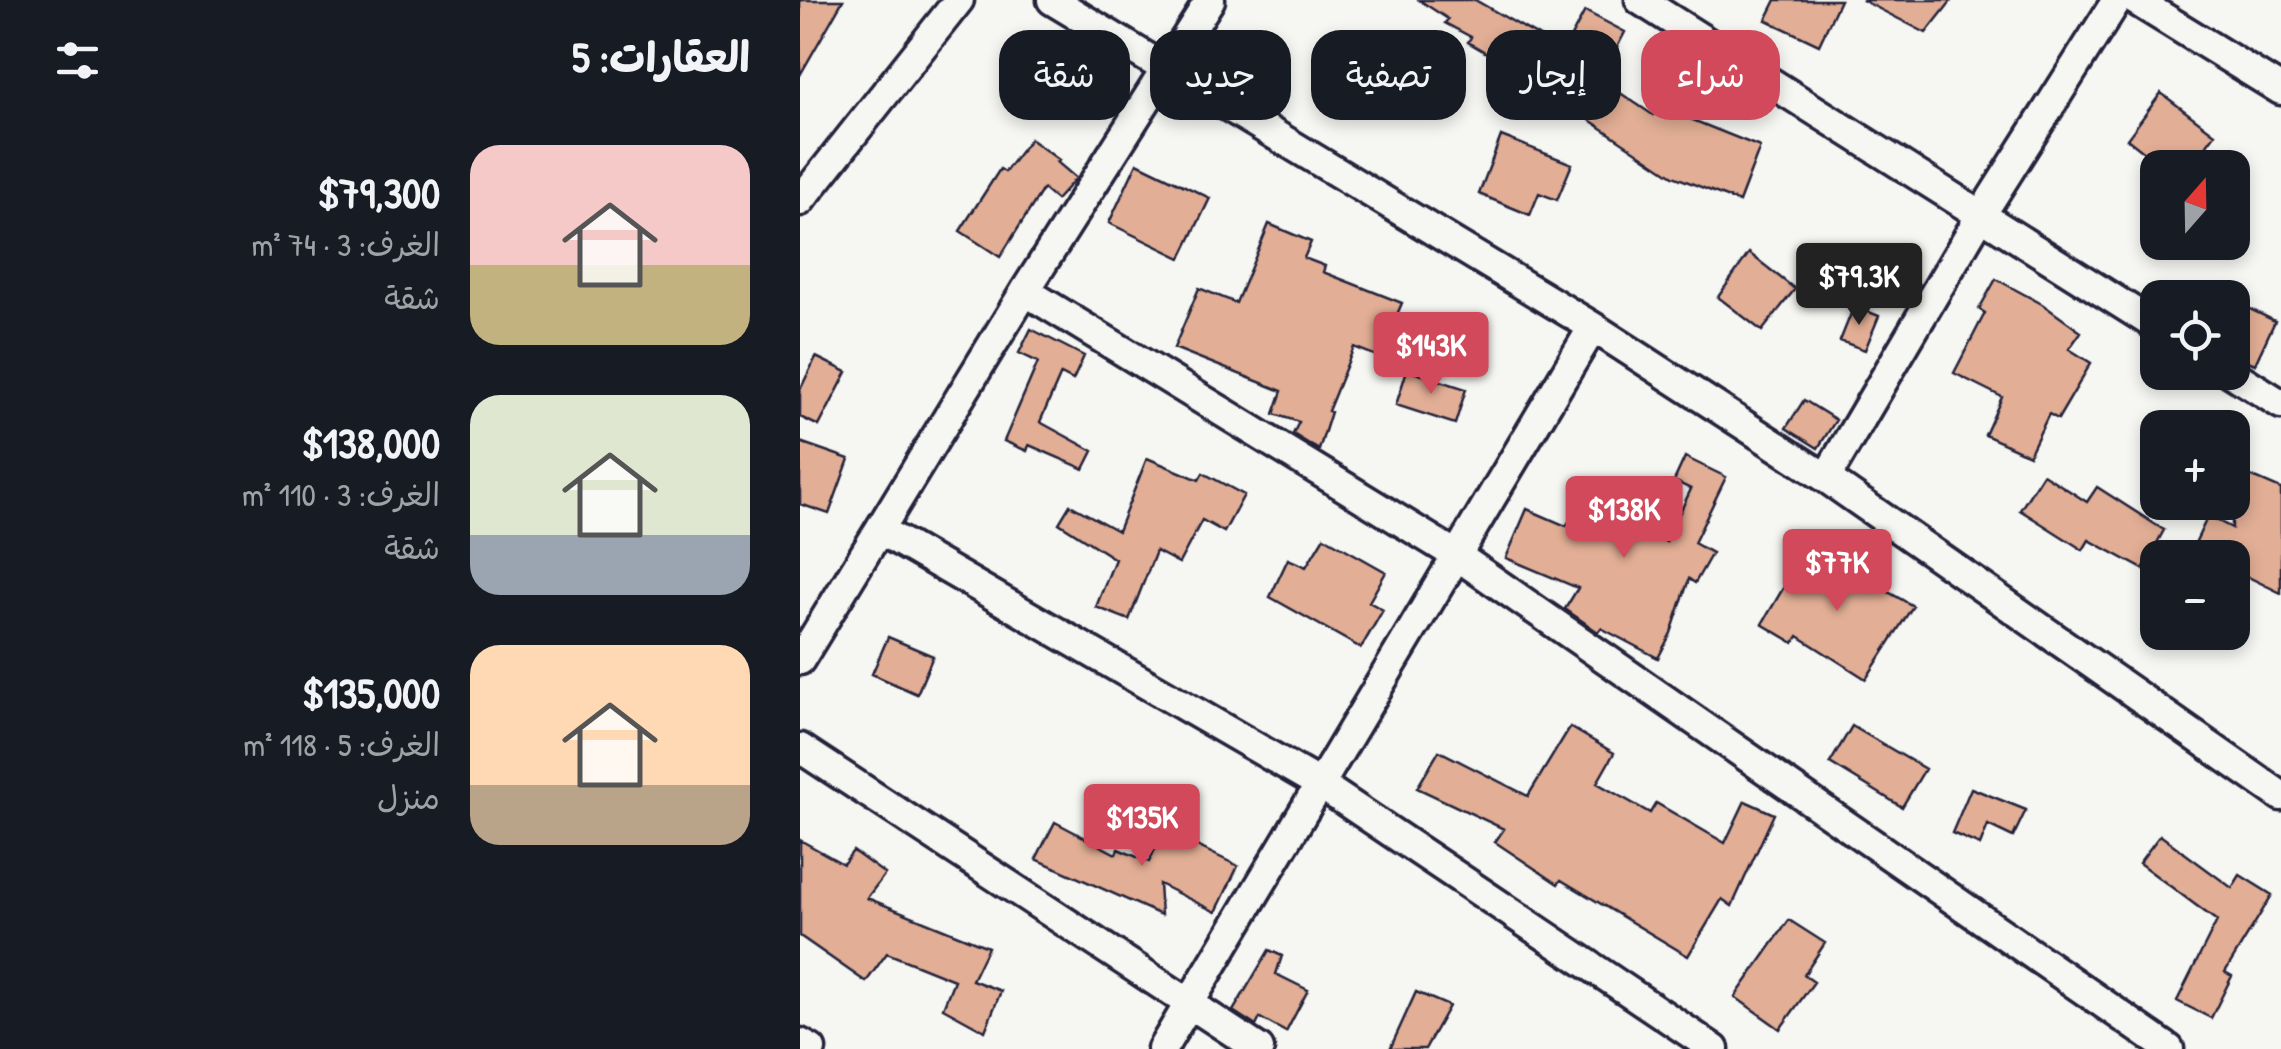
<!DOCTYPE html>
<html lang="ar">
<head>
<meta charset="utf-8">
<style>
	:root { --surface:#171b24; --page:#242831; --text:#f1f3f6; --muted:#9ea1a6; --accent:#d1495b }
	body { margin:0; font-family:"Patrick Hand","Playpen Sans Arabic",sans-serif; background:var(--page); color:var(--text); direction:rtl; height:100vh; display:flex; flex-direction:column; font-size:38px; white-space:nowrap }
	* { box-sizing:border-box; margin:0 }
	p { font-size:32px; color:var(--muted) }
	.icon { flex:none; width:55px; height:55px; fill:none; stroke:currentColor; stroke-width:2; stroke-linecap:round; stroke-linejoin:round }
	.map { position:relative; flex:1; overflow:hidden; direction:ltr }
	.side { display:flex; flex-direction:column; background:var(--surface); width:800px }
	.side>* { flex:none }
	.top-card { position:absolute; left:30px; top:30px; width:950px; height:90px; direction:rtl; display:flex; gap:20px }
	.needle { width:65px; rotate:20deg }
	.tools { position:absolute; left:1340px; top:150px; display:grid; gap:20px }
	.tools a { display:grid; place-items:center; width:110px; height:110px; border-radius:20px; background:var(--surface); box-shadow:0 5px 15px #0003; font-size:50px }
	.price { position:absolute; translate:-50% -85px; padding:0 22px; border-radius:10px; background:var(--accent); color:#fff; font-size:32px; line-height:65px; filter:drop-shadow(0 2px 5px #0008) }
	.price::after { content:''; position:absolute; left:50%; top:60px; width:30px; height:22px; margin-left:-15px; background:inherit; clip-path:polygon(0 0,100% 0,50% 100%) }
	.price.current { background:#222; color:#fff }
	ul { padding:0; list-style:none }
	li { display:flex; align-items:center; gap:30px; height:250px; padding:0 50px }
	li span { display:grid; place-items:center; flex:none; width:280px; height:200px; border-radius:30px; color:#555 }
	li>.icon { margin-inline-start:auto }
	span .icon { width:120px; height:120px; fill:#fffc; stroke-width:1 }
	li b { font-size:42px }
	h2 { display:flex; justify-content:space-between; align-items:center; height:120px; padding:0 50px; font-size:42px }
	.chip { padding:0 35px; border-radius:30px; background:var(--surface); box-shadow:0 5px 15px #0003; font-size:35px; line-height:90px }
	.chip.current { background:var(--accent); color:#fff }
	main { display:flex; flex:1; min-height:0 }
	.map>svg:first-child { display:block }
</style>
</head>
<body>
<main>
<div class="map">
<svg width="1481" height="1049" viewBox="0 0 1481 1049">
	<rect width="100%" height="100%" fill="#f6f6f2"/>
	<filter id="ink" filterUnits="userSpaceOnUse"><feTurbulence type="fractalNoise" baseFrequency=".01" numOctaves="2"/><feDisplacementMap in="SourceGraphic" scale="20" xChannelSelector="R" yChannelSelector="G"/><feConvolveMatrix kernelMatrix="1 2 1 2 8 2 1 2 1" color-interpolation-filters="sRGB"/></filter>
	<g filter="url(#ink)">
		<path fill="#e2ae95" stroke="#22223b" stroke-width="2.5" d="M0 0H43L0 75Z
			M619 0H675L752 44 731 79 668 42 671 37 645 23 648 19Z
			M976 0H1040L1019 45 966 20Z
			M1062 0H1152L1126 33Z
			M785 11 825 32 798 84 757 63Z
			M801 80 853 115 858 106 960 147 939 202 873 176 779 113Z
			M1361 93 1415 134 1390 168H1364L1327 139Z
			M701 136 772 164 757 200 739 193 730 215 679 194Z
			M230 139 259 160 257 162 276 178 256 200 243 189 200 257 160 231 200 169 205 172Z
			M337 163 410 198 381 258 309 223Z
			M469 224 511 242 504 258 525 266 523 272 602 303 596 317 638 340 620 373 554 347 528 411 531 412 519 450 493 434 499 422 474 414 482 391 374 348 399 288 436 303Z
			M949 253 995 289 962 331 918 297Z
			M1196 279 1242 304 1281 332 1269 349 1291 363 1258 419 1249 414 1229 455 1185 435 1202 397 1154 373 1185 313 1179 309Z
			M1054 306 1079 316 1065 350 1040 341Z
			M1448 308 1475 321 1455 364 1432 354V342Z
			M231 329 284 356 273 380 261 374 240 422 293 451 284 469 229 445 227 451 204 441 238 362 219 353Z
			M16 357 47 372 19 426 0 417V390Z
			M607 370 666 389 655 424 596 405Z
			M1004 400 1036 420 1018 448 986 428Z
			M0 442 49 459 29 514 0 504Z
			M885 457 926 477 894 543 912 553 895 583 889 579 871 633 858 658 801 628 798 632 765 609 778 588 706 558 727 509 766 526 789 494 866 542 891 489 874 481Z
			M347 458 399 480 403 473 444 495 424 532 402 520 379 563 356 551 329 620 296 607 315 559 259 523 270 505 318 531Z
			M1432 468 1481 489V593L1432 569V558H1388L1408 516 1432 528Z
			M1243 474 1287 502 1297 487 1364 530 1343 569 1289 540 1283 550 1220 510Z
			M524 537 586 572 569 602 583 610 561 648 470 597 488 559 506 567Z
			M1005 551 1055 580 1058 575 1113 606 1066 679 998 636 994 643 962 624Z
			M88 637 133 656 117 694 72 674Z
			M1052 726 1125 769 1102 807 1030 763Z
			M770 727 814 753 797 783 850 813 856 803 925 843 945 801 974 814 932 906 922 899 888 956 761 880 758 884 695 842 704 829 617 788 639 751 728 796Z
			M1171 788 1226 810 1213 837 1188 825 1180 845 1152 833Z
			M255 822 316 854 318 849 349 862 364 830 438 866 416 912 359 884 361 915 236 859Z
			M1360 835 1432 888 1440 875 1472 895 1425 972 1432 976 1411 1018 1377 1001 1417 921 1339 863Z
			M0 840 43 864 53 851 85 874 67 898 188 947 172 980 201 991 185 1031 143 1008 154 980 87 953 66 982 0 936Z
			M989 920 1025 943 1004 975 1014 982 980 1029 935 997Z
			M469 950 482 956 476 974 508 990 486 1032 460 1018 456 1026 433 1011Z
			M616 992 649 1006 625 1049H590Z"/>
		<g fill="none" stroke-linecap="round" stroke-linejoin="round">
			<defs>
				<path id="street" d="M252 0 793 327 1026 478 1481 796
					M840 0 1358 327
					M1335 0 1481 90
					M0 201 159 0
					M225 291 656 555 1369 1049
					M1430 372 1481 404
					M1026 478 1181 215 1317 0
					M80 530 521 785 914 1049
					M0 660 225 291 410 0
					M0 748 459 1049
					M0 1043 11 1049
					M362 1049 793 327"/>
			</defs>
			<use href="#street" stroke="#22223b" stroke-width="35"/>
			<use href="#street" stroke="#f6f6f2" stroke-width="28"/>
		</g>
	</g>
</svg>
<div class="tools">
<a><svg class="needle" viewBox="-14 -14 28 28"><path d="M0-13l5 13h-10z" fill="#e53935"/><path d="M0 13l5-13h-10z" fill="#9ea1a6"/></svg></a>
<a><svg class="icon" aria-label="locate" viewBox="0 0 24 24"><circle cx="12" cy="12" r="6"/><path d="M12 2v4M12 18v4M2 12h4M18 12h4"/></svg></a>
<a>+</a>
<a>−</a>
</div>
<b class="price current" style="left:1059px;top:328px">$79.3K</b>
<b class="price" style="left:631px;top:397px">$143K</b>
<b class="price" style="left:824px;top:561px">$138K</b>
<b class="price" style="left:1037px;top:614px">$77K</b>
<b class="price" style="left:342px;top:869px">$135K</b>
<div class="top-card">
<a class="chip current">شراء</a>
<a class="chip">إيجار</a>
<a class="chip">تصفية</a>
<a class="chip">جديد</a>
<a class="chip">شقة</a>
</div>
</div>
<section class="side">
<h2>العقارات: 5<svg class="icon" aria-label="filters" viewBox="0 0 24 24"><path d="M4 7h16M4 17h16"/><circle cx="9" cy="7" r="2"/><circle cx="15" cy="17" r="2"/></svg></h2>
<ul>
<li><span style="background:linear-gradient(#f6c9c9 60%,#c2b280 0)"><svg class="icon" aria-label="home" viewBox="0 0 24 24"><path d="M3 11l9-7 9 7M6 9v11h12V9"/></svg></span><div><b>$79,300</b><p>الغرف: 3 · 74 m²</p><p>شقة</p></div></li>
<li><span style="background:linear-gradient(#dfe7d0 70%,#9aa5b1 0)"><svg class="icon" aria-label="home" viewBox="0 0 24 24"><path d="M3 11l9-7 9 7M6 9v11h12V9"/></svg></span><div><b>$138,000</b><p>الغرف: 3 · 110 m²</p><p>شقة</p></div></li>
<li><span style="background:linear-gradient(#ffd9b3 70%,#b9a48a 0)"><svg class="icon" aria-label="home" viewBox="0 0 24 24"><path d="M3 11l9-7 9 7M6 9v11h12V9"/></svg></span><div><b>$135,000</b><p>الغرف: 5 · 118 m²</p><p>منزل</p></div></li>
</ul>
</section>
</main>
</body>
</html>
